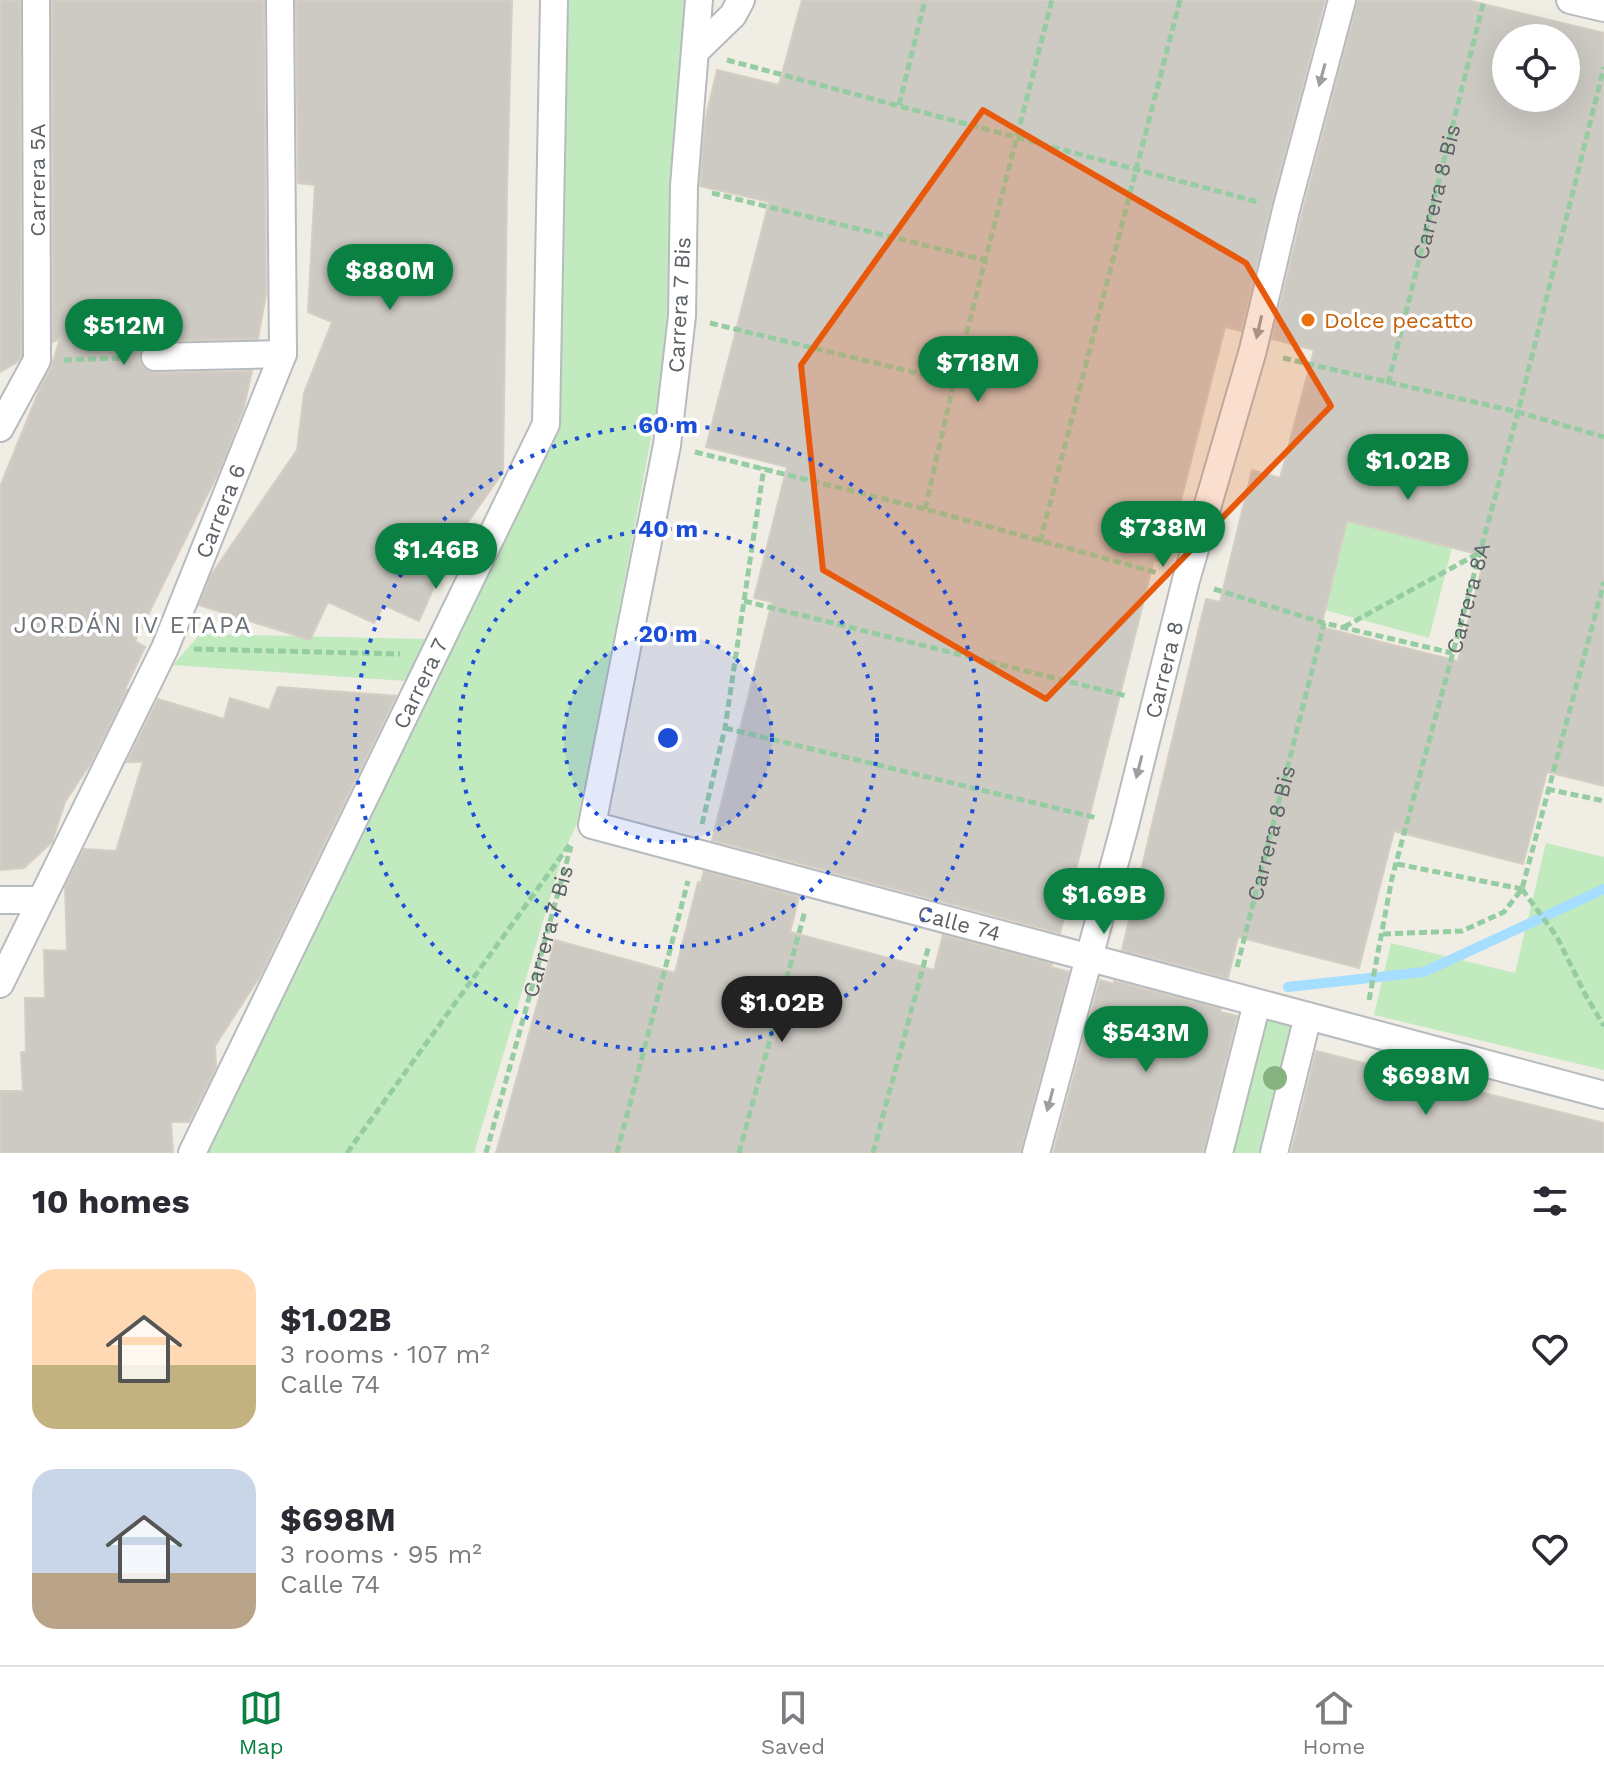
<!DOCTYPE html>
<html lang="en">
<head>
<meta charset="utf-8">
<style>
	:root { --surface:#fff; --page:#f7f7f7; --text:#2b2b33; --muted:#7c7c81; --line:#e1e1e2; --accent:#0b8043 }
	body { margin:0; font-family:"Work Sans",sans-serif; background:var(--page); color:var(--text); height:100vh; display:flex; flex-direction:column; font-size:30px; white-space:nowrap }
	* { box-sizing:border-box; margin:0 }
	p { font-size:26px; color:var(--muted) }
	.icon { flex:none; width:44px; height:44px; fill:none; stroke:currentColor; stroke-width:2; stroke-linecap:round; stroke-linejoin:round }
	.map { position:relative; height:1153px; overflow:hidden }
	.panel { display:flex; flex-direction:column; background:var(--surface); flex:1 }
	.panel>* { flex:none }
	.fabs { position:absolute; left:1492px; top:24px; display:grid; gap:16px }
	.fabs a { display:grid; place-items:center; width:88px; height:88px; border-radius:50%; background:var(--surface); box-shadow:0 8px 32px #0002; font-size:40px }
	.price { position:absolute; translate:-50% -68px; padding:0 18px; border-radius:28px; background:var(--accent); color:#fff; font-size:26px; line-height:52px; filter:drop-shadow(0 2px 4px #0008) }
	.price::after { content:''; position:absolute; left:50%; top:48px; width:24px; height:18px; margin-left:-12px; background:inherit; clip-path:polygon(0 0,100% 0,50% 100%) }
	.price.current { background:#222; color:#fff }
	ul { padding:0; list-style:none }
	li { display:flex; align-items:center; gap:24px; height:200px; padding:0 32px }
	li span { display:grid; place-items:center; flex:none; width:224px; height:160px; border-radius:24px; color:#555 }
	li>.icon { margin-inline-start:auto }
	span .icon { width:96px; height:96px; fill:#fffc; stroke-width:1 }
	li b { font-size:34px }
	h2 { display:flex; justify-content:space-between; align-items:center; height:96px; padding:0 32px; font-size:34px }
	.menu { display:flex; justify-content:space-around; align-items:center; height:112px; border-top:2px solid var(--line); background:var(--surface); font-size:22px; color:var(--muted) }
	.menu a { display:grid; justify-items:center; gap:4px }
	.menu .current { color:var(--accent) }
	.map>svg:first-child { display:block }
</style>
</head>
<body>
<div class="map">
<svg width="1604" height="1153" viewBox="0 0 1604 1153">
	<rect width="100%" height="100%" fill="#f0ede4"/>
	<path fill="#c1eabf" d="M563 0H690L662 379 581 815 563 854 474 1153H199L552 425Z
		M1347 521 1452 548 1429 638 1325 610Z
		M200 634 428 639 406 681 173 665Z
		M1546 843 1604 857V1070L1374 1015 1391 943 1515 973Z
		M1257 1003 1308 1016 1274 1153H1219Z"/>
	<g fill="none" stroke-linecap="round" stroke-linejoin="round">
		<path stroke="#a5deff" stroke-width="10" d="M1288 987 1424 972 1604 889"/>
	</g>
	<path fill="#cdc9c3" stroke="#d5cec2" stroke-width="2" fill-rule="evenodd" d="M0 0H20L21 356 17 362 0 372Z
		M52 0H264L266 294 258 339 155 341 146 344 141 350 139 358 142 366 155 373 252 371 244 407 220 469 135 641 145 647 125 689 127 690 90 764 65 802 52 842 24 868 0 870V487L40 388 51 368 60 338 53 342Z
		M296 0H512L507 191 503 472 454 542 419 621 384 605 374 623 328 602 310 640 199 605 211 575 297 450 304 393 332 322 308 312 315 185 298 183Z
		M802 0H1325L1271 206 1241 331 1225 327 1165 563 1154 560 1060 933 712 840 772 602 754 598 787 467 706 447 769 202 700 186 705 121 717 70 779 85Z
		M1358 0H1467L1604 33V786L1547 772 1523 864 1394 831 1359 968 1238 937 1228 978 1122 950 1206 599 1220 602 1252 470 1280 478 1314 350 1272 339 1302 214ZM1506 38H1566V98H1506ZM1347 521 1485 556 1458 661 1321 627Z
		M278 687 396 696 260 976 215 1046 216 1067 189 1122H171L173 1153H0V1091H23L21 1052H26L25 998H45L44 950 67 951 65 887 84 849 116 851 143 762H127L158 699 224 719 230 698 269 710Z
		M704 871 799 897 790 932 934 970 943 935 1052 964 1051 967 1069 972 1020 1153H496L555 940 675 973 698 882 701 883Z
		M1100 980 1114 984V981L1221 1009 1220 1012 1237 1016 1203 1153H1053Z
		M1316 1051 1604 1123V1153H1291Z"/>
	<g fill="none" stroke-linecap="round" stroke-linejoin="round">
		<defs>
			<g id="minor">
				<path id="s5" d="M699 0 684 186 682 316 667 445 592 825 1604 1095"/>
				<path d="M1570 0 1604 8"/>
				<path d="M695 52 733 15 741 0"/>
				<path d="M155 357 283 354"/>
				<path d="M0 428 37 360 36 0"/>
				<path d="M0 900H40"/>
				<path id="s6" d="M0 984 165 648 283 354 280 0"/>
				<path id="s7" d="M192 1153 546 424 554 0"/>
				<path id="s8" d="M1036 1153 1125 825 1186 580 1253 350 1286 210 1342 0"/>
				<path d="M1219 1153 1257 1003"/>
				<path d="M1274 1153 1308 1016"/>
			</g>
		</defs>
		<use href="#minor" stroke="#b7bbbf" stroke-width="30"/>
		<g stroke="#96cca2" stroke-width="5" stroke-dasharray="8 4" stroke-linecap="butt">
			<path d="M727 60 1258 202"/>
			<path d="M899 105 925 0"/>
			<path d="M712 193 985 260"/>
			<path d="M710 323 954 382"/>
			<path d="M1283 358 1518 412 1604 437"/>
			<path d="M64 360 126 358"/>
			<path id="s1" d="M1388 384 1484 0"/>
			<path d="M695 452 925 509 1158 573"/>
			<path d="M925 509 954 382 1052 0"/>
			<path d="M1040 542 1180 0"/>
			<path d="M1214 589 1324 623 1452 653"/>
			<path d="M744 601 1127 696"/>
			<path d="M1344 627 1479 553"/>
			<path d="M194 649 400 654"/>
			<path d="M725 728 1097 818"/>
			<path d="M1547 789 1604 801"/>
			<path d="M702 824 725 728 764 467"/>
			<path d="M1397 864 1522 889"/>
			<path d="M1522 889 1557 937 1586 996 1604 1026"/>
			<path d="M1383 934 1462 931 1504 912 1522 889 1604 582"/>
			<path id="s2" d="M1237 967 1324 623"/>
			<path id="s3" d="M1369 1000 1392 878 1518 412 1604 67"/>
			<path d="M347 1153 570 844"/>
			<path id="s4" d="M486 1153 571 846"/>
			<path d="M617 1153 688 881"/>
			<path d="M739 1153 805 911"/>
			<path d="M873 1153 929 945"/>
		</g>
		<use href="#minor" stroke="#fff" stroke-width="26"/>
	</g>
	<circle fill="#86b37f" cx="1275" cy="1078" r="12"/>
	<defs><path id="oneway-solid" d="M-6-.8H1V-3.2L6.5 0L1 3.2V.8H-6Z" transform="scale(2)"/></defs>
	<g fill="#9da0a3">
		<use href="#oneway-solid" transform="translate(1322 75) rotate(105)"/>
		<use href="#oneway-solid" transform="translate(1259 327) rotate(103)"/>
		<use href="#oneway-solid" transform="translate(1139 767) rotate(104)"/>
		<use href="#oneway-solid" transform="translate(1050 1100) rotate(105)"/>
	</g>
	<path fill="#e8590c" fill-opacity="0.2" stroke="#e8590c" stroke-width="6" stroke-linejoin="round" d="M983 110 1246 263 1331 406 1046 699 823 570 801 365Z"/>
	<circle cx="668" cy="738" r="104" fill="#1d4ed8" fill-opacity=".12"/>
	<g fill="none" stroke="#1d4ed8" stroke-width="4" stroke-dasharray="4 8">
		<circle cx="668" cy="738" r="104"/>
		<circle cx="668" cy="738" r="209"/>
		<circle cx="668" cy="738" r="313"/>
	</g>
	<circle fill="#e8710a" stroke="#fff" stroke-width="3" cx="1308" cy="320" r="8"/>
	<g text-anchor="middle" stroke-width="7" stroke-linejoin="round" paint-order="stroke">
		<g font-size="22" fill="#5c6166" stroke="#fff">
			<text transform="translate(37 180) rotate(-90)" y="8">Carrera 5A</text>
			<text dy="8" stroke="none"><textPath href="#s1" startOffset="198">Carrera 8 Bis</textPath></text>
			<text transform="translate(679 305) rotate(-87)" y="8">Carrera 7 Bis</text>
			<text dy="8" stroke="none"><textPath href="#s6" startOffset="522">Carrera 6</textPath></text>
			<text dy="8" stroke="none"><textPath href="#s3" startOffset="414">Carrera 8A</textPath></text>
			<text dy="8" stroke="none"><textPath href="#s8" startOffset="500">Carrera 8</textPath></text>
			<text dy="8" stroke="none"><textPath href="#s7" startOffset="522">Carrera 7</textPath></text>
			<text dy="8" stroke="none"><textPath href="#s2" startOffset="138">Carrera 8 Bis</textPath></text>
			<text dy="8" stroke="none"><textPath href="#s5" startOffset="1214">Calle 74</textPath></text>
			<text dy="8" stroke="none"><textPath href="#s4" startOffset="230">Carrera 7 Bis</textPath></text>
		</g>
		<g font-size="22" fill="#c56008" stroke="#fff" text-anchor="start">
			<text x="1324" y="328">Dolce pecatto</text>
		</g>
		<g font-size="24" letter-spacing="2" fill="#6d7378" stroke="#fff">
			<text x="133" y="633">JORDÁN IV ETAPA</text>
		</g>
	</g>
	<circle cx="668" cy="738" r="12" fill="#1d4ed8" stroke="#fff" stroke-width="4"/>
	<g font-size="24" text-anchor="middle" font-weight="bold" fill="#1d4ed8" stroke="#fff" stroke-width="7" stroke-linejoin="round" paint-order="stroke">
		<text x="668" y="433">60 m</text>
		<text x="668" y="537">40 m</text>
		<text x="668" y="642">20 m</text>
	</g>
</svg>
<div class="fabs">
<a><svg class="icon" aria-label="locate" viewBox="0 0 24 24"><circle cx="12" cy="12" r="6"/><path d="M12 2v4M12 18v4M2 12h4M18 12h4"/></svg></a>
</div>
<b class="price" style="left:390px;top:312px">$880M</b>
<b class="price" style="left:124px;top:367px">$512M</b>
<b class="price" style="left:978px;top:404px">$718M</b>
<b class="price" style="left:1408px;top:502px">$1.02B</b>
<b class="price" style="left:1163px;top:569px">$738M</b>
<b class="price" style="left:436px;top:591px">$1.46B</b>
<b class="price" style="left:1104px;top:936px">$1.69B</b>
<b class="price current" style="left:782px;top:1044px">$1.02B</b>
<b class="price" style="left:1146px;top:1074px">$543M</b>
<b class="price" style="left:1426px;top:1117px">$698M</b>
</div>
<section class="panel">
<h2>10 homes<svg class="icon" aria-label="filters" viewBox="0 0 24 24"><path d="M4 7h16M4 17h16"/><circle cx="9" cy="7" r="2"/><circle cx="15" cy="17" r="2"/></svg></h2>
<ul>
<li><span style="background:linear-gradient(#ffd9b3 60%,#c2b280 0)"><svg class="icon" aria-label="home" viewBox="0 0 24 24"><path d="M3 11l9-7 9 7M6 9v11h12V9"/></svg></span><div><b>$1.02B</b><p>3 rooms · 107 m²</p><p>Calle 74</p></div><svg class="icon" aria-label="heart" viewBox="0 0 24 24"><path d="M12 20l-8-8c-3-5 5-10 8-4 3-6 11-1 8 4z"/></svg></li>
<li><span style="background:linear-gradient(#c9d6e8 65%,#b9a48a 0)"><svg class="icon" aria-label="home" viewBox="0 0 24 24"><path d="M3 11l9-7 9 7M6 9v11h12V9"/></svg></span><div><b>$698M</b><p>3 rooms · 95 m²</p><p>Calle 74</p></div><svg class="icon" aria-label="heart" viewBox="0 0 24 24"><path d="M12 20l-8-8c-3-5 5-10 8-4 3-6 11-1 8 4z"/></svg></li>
</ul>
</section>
<nav class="menu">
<a class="current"><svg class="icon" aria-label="map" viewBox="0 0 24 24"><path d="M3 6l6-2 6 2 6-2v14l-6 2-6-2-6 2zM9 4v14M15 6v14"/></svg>Map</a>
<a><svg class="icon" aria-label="saved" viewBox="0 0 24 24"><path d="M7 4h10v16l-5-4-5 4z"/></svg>Saved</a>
<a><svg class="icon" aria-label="home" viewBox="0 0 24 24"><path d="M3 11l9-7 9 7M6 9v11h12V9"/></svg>Home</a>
</nav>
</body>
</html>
